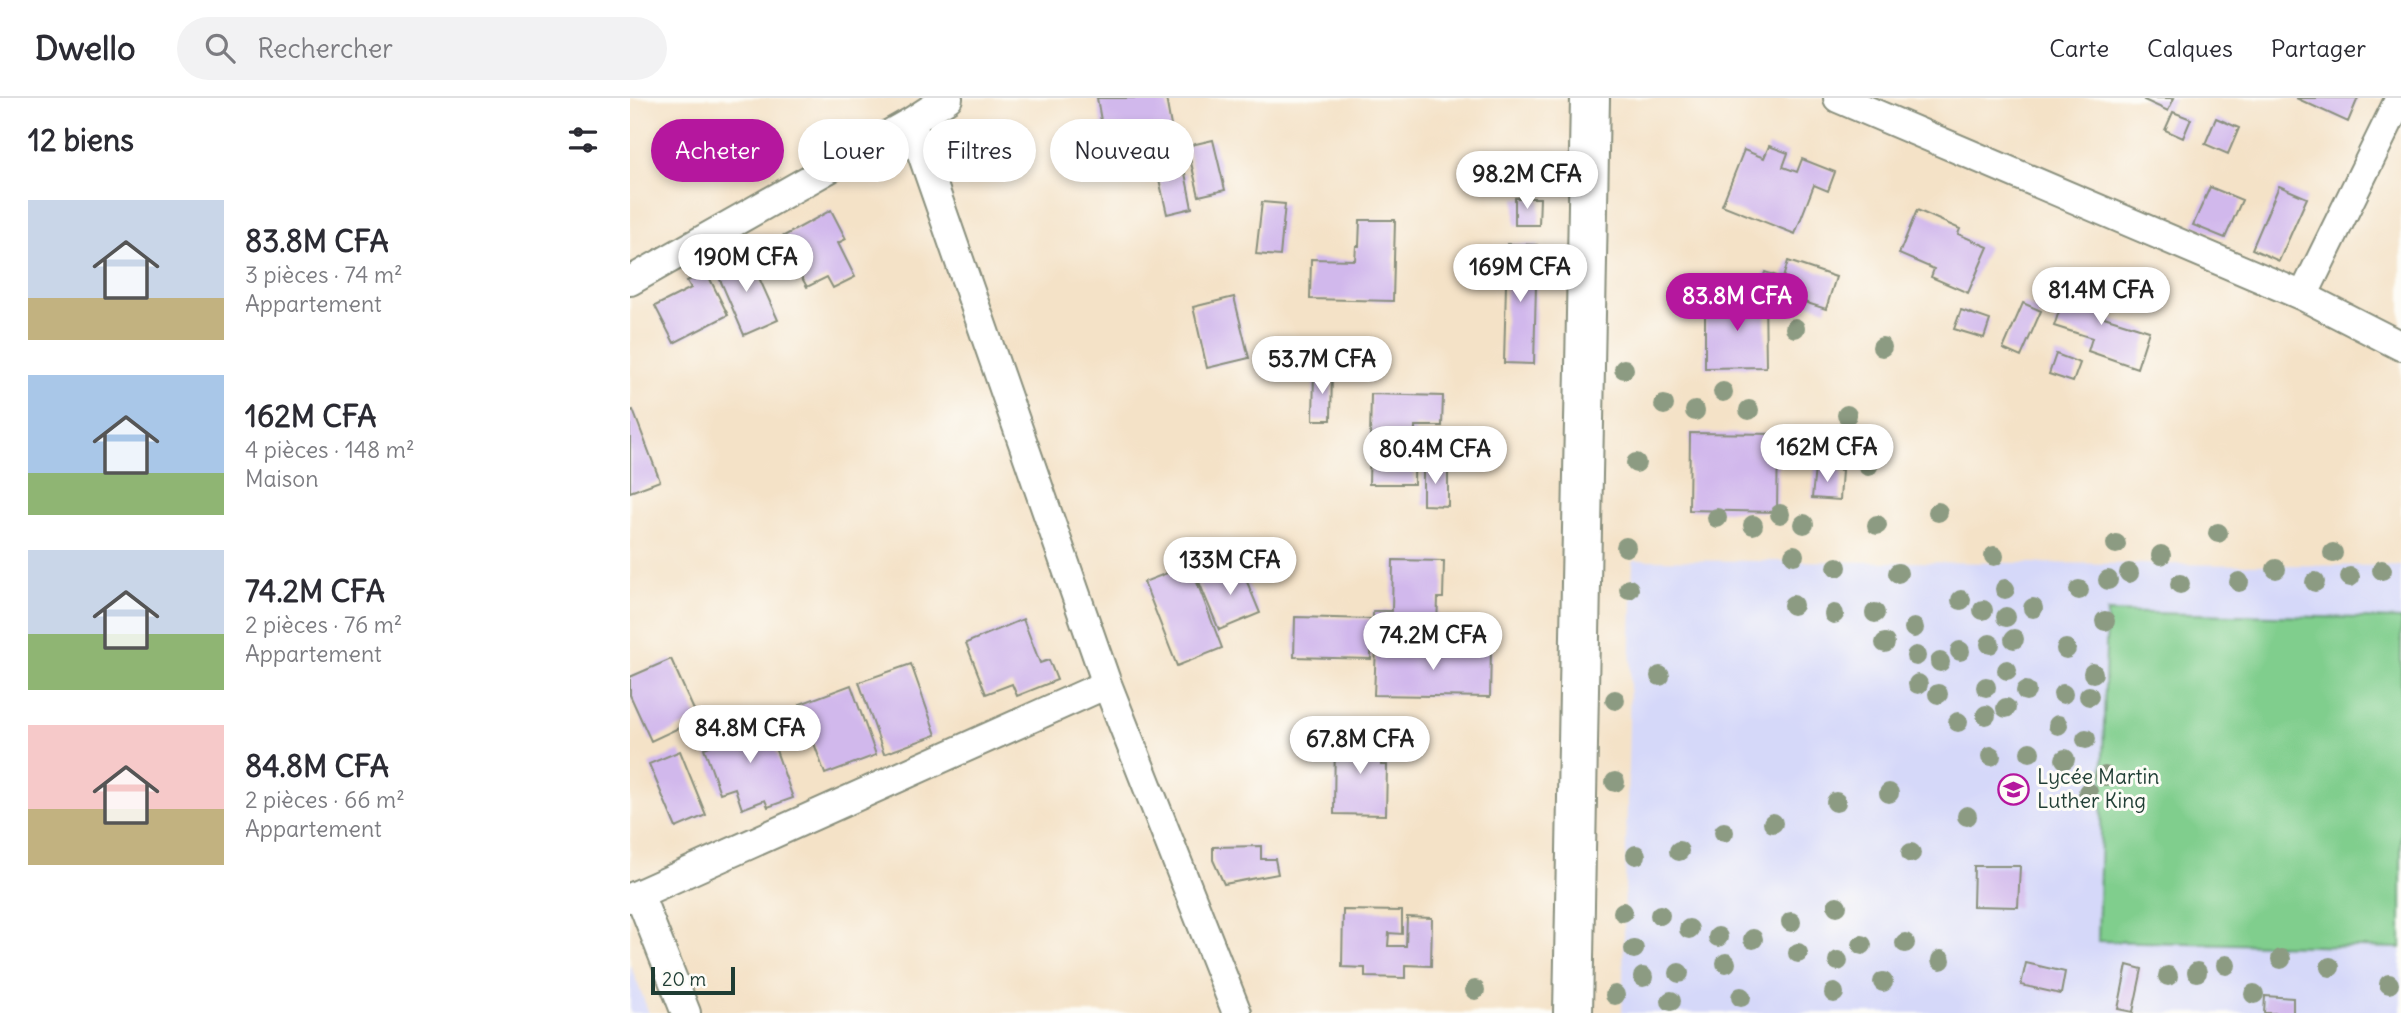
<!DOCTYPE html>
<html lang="fr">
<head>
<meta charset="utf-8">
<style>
	:root { --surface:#fff; --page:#f2f2f3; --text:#2b2b33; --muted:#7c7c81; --line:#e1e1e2; --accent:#b5179e }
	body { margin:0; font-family:Delius,sans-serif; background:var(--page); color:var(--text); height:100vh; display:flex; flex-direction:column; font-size:26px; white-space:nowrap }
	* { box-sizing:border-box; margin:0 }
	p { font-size:23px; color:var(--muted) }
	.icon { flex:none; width:38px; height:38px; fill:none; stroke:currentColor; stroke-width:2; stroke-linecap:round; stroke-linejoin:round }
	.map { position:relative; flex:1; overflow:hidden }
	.panel { display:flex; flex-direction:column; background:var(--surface); width:630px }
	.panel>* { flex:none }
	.guide { position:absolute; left:21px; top:21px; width:665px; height:63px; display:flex; gap:14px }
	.scale { position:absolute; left:21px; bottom:18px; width:84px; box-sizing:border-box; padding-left:7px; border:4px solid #1f3d34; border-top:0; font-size:19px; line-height:24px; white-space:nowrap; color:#1f3d34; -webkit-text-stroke:5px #fdfcf7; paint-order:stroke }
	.price { position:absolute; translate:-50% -60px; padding:0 16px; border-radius:24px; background:#fff; color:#222; font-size:23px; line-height:46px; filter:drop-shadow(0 2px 4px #0008) }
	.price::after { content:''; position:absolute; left:50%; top:42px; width:21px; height:16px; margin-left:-10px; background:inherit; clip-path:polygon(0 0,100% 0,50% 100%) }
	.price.active { background:var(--accent); color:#fff }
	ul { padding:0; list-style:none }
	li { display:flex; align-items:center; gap:21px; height:175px; padding:0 28px }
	li span { display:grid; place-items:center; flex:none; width:196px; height:140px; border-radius:0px; color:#555 }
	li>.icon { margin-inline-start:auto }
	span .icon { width:84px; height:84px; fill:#fffc; stroke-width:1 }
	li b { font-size:30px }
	h2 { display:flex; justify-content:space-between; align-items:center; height:84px; padding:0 28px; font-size:30px }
	.tag { padding:0 24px; border-radius:32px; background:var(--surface); box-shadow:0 4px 10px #0003; font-size:24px; line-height:63px }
	.tag.active { background:var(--accent); color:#fff }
	header { display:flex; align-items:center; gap:42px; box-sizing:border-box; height:98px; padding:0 35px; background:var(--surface); border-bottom:2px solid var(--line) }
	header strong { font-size:33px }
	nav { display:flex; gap:38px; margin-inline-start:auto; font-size:24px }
	.search { width:490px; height:63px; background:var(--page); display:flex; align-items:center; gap:18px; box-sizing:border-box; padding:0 24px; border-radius:38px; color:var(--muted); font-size:26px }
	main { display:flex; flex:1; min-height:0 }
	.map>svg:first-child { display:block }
</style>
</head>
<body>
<header>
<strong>Dwello</strong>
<div class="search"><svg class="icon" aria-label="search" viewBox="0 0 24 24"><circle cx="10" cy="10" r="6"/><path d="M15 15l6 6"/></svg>Rechercher</div>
<nav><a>Carte</a><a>Calques</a><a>Partager</a></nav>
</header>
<main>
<section class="panel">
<h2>12 biens<svg class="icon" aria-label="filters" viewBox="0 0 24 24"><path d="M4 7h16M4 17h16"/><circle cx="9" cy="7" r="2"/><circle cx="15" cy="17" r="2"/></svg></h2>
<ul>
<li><span style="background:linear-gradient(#c9d6e8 70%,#c2b280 0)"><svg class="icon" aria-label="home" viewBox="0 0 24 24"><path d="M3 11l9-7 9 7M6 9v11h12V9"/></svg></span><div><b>83.8M CFA</b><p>3 pièces · 74 m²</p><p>Appartement</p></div></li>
<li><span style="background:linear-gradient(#a9c7e8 70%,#8fb573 0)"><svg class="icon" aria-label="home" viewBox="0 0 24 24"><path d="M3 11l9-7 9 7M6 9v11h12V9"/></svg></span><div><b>162M CFA</b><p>4 pièces · 148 m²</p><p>Maison</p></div></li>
<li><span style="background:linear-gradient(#c9d6e8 60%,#8fb573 0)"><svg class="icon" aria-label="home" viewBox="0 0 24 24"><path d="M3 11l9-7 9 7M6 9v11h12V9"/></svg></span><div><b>74.2M CFA</b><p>2 pièces · 76 m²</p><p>Appartement</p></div></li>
<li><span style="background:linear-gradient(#f6c9c9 60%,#c2b280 0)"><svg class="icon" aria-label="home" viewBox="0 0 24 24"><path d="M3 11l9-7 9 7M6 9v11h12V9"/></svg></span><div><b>84.8M CFA</b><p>2 pièces · 66 m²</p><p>Appartement</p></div></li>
</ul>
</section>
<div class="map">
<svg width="1771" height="915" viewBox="0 0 1771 915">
	<rect width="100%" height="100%" fill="#fdfcf7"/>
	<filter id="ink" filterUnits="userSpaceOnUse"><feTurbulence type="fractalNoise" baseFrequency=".0143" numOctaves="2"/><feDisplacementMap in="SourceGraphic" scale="14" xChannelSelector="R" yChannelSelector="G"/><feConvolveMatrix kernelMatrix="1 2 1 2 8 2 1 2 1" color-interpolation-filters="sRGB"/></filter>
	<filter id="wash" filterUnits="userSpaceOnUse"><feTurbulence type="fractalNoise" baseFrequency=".00686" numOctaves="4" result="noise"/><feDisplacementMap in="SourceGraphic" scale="28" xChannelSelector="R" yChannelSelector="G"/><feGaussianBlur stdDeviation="1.57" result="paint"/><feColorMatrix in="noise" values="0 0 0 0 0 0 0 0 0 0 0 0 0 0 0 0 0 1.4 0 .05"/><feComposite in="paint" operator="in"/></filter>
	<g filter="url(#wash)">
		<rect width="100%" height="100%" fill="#f4e2c7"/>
		<path fill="#d5d8f9" d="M1003 462 1771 468V915H992Z
			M0 866 19 915H0Z"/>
		<path fill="#80ce8d" stroke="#508660" stroke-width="2" d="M1477 514 1771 521V850L1468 843Z"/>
		<g id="blocks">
			<path fill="#d1b8ec" d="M467 0H536L548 67 481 79Z
				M1515 0H1544L1538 13 1514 2Z
				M1666 0H1728L1718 24Z
				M1543 14 1561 21 1553 40 1535 32Z
				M1586 20 1609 30 1598 56 1575 46Z
				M583 42 595 92 569 98 557 48Z
				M1139 48 1158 55 1153 69 1167 74 1172 61 1205 74 1198 93 1184 87 1165 136 1092 107 1114 52 1134 60Z
				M555 75 562 110 537 116 529 81Z
				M1649 88 1677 100 1649 163 1622 151Z
				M1580 89 1612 102 1595 140 1563 127Z
				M885 100H910L909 127H885Z
				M632 104 655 106 650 158 626 156Z
				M201 112 216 141 208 145 225 179 203 190 197 179 177 189 166 169 158 173 143 144Z
				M1287 112 1330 131 1328 136 1358 149 1338 195 1301 179 1304 171 1269 156Z
				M730 122H765L763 203 680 201 681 161 725 162 726 148H729Z
				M877 146 907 147 904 266 874 265Z
				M118 155 148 222 114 237 85 170Z
				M1158 163 1206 179 1196 211 1130 190 1135 174 1153 180Z
				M76 173 98 217 44 245 25 208 61 190 57 183Z
				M1438 187 1480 200 1474 219 1519 233 1507 270 1458 253 1462 240 1424 228Z
				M1093 196H1135L1136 269 1075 270V212H1093Z
				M604 199 619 260 577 270 563 209Z
				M1393 205 1411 213 1391 259 1373 251Z
				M1331 212 1360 222 1354 240 1324 231Z
				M1426 256 1450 265 1443 284 1419 276Z
				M684 274 702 275 701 322H683Z
				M741 296 813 298 812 328H785L784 386H739Z
				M3 312 30 383 0 394V313Z
				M1060 335 1148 336 1147 414 1059 412Z
				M793 368 818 369V408L793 407Z
				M1185 370 1212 372 1210 402 1182 400Z
				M763 462 814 463 813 500H808L807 529H818L817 546 743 545V513H762Z
				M560 466 592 550 547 568 514 484Z
				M610 467 630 515 589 532 569 484Z
				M665 519 742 521 741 561 664 559Z
				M393 521 410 565 419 562 427 582 387 598 382 586 356 596 336 545Z
				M746 548 861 550 860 599 744 597Z
				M41 561 68 621 21 643 0 597V579Z
				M281 566 306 637 254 656 229 584Z
				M221 587 246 657 195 676 170 606Z
				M133 616 163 700 138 709 135 702 112 711 105 690 90 695 74 650 106 638 102 627Z
				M705 637 752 638 751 667H757L756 717 704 716Z
				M50 653 76 717 46 730 19 666Z
				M631 748V761H645L648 776 594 786 583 762V749Z
				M1344 768H1390L1388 809 1343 808Z
				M713 812 772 813V836L759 835 758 848H776L777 819 802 820 801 868 775 867V880L735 879V870L712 869Z
				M1396 865 1435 874 1431 896 1391 887Z
				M1497 867 1512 871 1503 914 1488 911Z
				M1635 898 1663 900V915H1634Z"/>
		</g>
	</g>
	<g filter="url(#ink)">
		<use href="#blocks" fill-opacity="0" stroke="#8a907e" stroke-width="2"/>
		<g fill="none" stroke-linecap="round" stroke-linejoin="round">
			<defs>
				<path id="street" d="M1208 0 1673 198 1771 248
					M281 24 477 586 607 915
					M0 183 281 24 318 0
					M1673 198 1770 0
					M9 796 56 915
					M0 800 477 586"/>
				<path id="secondary" d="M943 915 960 0"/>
			</defs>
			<use href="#street" stroke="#8a907e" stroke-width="32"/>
			<use href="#secondary" stroke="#8a907e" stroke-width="42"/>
			<use href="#street" stroke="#fff" stroke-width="28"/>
			<use href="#secondary" stroke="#fff" stroke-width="38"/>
		</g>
		<g fill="#8c9b82">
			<circle cx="1165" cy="230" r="10"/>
			<circle cx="1252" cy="249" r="10"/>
			<circle cx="994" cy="271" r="10"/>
			<circle cx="1093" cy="294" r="10"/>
			<circle cx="1034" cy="307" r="10"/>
			<circle cx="1119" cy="312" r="10"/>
			<circle cx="1065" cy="313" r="10"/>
			<circle cx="1217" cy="317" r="10"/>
			<circle cx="1173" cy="358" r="10"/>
			<circle cx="1006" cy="365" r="10"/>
			<circle cx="1238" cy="368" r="10"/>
			<circle cx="1308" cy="414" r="10"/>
			<circle cx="1150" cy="416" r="10"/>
			<circle cx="1087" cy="420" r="10"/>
			<circle cx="1174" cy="426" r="10"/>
			<circle cx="1123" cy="427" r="10"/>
			<circle cx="1247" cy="427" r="10"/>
			<circle cx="1588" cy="435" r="10"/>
			<circle cx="1486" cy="446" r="10"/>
			<circle cx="996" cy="449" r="10"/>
			<circle cx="1703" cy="455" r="10"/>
			<circle cx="1164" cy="457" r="10"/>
			<circle cx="1531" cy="457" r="10"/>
			<circle cx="1364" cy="458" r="10"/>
			<circle cx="1207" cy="469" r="10"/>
			<circle cx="1646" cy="471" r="10"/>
			<circle cx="1752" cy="472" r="10"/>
			<circle cx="1268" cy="475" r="10"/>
			<circle cx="1499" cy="475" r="10"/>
			<circle cx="1720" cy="479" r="10"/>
			<circle cx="1478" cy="482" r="10"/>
			<circle cx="1609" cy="484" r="10"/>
			<circle cx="1685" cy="484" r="10"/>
			<circle cx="1550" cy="486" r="10"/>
			<circle cx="999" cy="491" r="10"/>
			<circle cx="1375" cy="491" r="10"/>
			<circle cx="1449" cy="492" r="10"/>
			<circle cx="1331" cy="502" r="10"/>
			<circle cx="1163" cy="507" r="10"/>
			<circle cx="1403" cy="510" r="10"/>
			<circle cx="1353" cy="512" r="10"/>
			<circle cx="1245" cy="515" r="10"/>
			<circle cx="1204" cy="516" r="10"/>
			<circle cx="1376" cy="519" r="10"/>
			<circle cx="1475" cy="523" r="10"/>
			<circle cx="1284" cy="530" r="10"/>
			<circle cx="1384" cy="541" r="10"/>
			<circle cx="1255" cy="545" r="10"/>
			<circle cx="1360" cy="546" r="10"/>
			<circle cx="1436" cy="551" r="10"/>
			<circle cx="1330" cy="553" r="10"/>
			<circle cx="1286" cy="558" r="10"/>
			<circle cx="1310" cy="564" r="10"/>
			<circle cx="1377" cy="572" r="10"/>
			<circle cx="1463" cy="575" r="10"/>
			<circle cx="1030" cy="578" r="10"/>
			<circle cx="1288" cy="586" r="10"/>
			<circle cx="1356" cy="589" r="10"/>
			<circle cx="1396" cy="593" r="10"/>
			<circle cx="1308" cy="596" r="10"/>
			<circle cx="1433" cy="596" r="10"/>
			<circle cx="1459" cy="598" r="10"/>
			<circle cx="985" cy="602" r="10"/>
			<circle cx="1376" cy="610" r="10"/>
			<circle cx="1356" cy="617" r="10"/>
			<circle cx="1328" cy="624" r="10"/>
			<circle cx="1428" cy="627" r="10"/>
			<circle cx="1456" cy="641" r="10"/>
			<circle cx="1400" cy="654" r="10"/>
			<circle cx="1361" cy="658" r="10"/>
			<circle cx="1435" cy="661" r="10"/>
			<circle cx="1475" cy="678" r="10"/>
			<circle cx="985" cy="684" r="10"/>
			<circle cx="1458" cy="694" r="10"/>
			<circle cx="1259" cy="695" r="10"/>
			<circle cx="1206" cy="704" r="10"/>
			<circle cx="1337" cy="718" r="10"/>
			<circle cx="1143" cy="725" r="10"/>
			<circle cx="1094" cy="734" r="10"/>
			<circle cx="1049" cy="753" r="10"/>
			<circle cx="1281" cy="755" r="10"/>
			<circle cx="1006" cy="757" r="10"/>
			<circle cx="1207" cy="808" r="10"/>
			<circle cx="993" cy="814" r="10"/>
			<circle cx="1030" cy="817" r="10"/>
			<circle cx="1161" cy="824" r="10"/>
			<circle cx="1059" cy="831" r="10"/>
			<circle cx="1088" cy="839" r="10"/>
			<circle cx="1123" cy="841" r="10"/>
			<circle cx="1275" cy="845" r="10"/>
			<circle cx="1232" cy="847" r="10"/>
			<circle cx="1004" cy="851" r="10"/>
			<circle cx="1168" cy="855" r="10"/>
			<circle cx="1651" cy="861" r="10"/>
			<circle cx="1311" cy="862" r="10"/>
			<circle cx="1208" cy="863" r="10"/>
			<circle cx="1096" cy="865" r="10"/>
			<circle cx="1596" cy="867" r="10"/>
			<circle cx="1700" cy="869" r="10"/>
			<circle cx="1567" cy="874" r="10"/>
			<circle cx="1049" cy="875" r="10"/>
			<circle cx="1538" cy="878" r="10"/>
			<circle cx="1013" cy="879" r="10"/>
			<circle cx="1253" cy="884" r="10"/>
			<circle cx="1759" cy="886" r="10"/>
			<circle cx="845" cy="892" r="10"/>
			<circle cx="1204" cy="895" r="10"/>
			<circle cx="1624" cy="896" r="10"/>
			<circle cx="985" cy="897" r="10"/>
			<circle cx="1111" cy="899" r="10"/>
			<circle cx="1041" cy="903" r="10"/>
		</g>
	</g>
	<defs>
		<symbol id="school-ring" viewBox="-11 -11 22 22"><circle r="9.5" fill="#fdfcf7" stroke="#b5179e" stroke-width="1.5"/><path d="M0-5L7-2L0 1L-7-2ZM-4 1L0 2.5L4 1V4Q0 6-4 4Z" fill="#b5179e"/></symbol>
	</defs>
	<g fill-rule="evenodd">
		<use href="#school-ring" x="1366" y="674" width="35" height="35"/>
	</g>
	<g text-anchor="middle" stroke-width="6" stroke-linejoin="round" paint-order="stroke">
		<g font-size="21" fill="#1f3d34" stroke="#fdfcf7" text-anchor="start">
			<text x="1407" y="686">Lycée Martin<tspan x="1407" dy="24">Luther King</tspan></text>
		</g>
	</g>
</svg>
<div class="scale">20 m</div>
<b class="price" style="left:897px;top:113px">98.2M CFA</b>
<b class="price" style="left:116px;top:196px">190M CFA</b>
<b class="price" style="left:890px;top:206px">169M CFA</b>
<b class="price" style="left:1471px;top:229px">81.4M CFA</b>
<b class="price active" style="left:1107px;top:235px">83.8M CFA</b>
<b class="price" style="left:692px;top:298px">53.7M CFA</b>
<b class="price" style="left:1197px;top:386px">162M CFA</b>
<b class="price" style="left:805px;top:388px">80.4M CFA</b>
<b class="price" style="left:600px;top:499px">133M CFA</b>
<b class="price" style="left:803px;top:574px">74.2M CFA</b>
<b class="price" style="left:120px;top:667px">84.8M CFA</b>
<b class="price" style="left:730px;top:678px">67.8M CFA</b>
<div class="guide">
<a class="tag active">Acheter</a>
<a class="tag">Louer</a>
<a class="tag">Filtres</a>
<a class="tag">Nouveau</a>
</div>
</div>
</main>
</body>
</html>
